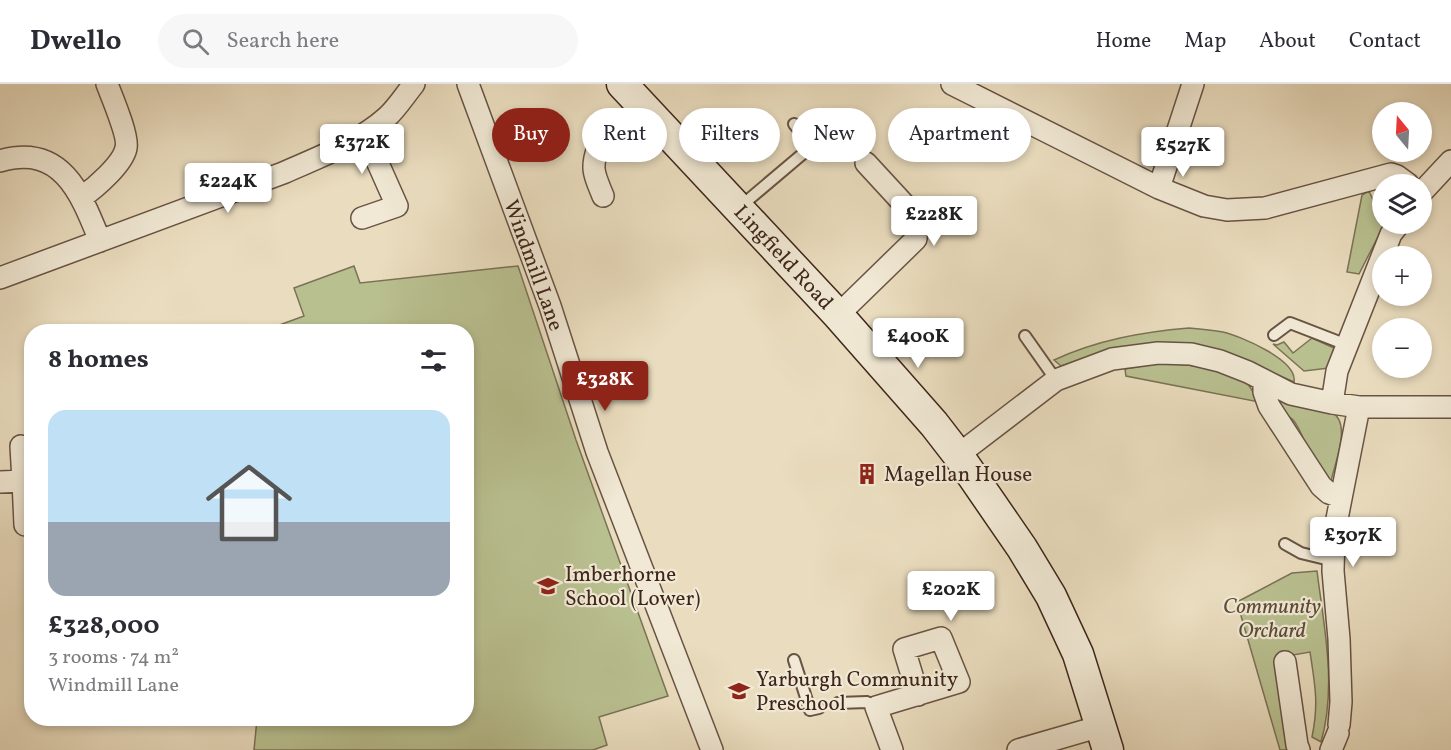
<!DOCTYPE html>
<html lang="en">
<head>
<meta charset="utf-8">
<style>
	:root { --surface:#fff; --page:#f7f7f7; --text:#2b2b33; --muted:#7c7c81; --line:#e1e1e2; --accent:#8f2418 }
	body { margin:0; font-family:Vollkorn,serif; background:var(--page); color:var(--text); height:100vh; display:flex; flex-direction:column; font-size:22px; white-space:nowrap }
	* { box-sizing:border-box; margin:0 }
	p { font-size:20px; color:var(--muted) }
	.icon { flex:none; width:33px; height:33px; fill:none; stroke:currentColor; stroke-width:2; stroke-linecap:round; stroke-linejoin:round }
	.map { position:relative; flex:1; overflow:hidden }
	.drawer { position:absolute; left:24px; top:240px; width:450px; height:402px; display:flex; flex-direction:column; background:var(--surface); border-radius:24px; box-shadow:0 3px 9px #0003 }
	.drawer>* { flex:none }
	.hud { position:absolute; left:492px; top:24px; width:570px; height:54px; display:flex; gap:12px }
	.needle { width:39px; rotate:342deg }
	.fabs { position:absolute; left:1372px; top:18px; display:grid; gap:12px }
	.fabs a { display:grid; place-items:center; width:60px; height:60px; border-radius:50%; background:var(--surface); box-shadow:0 3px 9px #0003; font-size:30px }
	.price { position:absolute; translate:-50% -51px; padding:0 14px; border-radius:6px; background:#fff; color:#222; font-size:20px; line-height:39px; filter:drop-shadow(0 2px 3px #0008) }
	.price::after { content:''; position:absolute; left:50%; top:36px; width:18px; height:14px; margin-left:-9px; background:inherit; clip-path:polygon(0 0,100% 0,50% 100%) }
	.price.active { background:var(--accent); color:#fff }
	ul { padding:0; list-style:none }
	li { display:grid; align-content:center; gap:12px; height:318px; padding:0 24px }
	li span { display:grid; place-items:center; height:186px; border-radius:18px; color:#555 }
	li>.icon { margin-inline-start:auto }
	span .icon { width:108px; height:108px; fill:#fffc; stroke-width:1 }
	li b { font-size:26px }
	h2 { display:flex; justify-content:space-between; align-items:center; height:72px; padding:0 24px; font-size:26px }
	.tag { padding:0 21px; border-radius:27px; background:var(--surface); box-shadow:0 3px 9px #0003; font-size:21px; line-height:54px }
	.tag.active { background:var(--accent); color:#fff }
	header { display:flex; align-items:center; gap:36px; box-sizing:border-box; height:84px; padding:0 30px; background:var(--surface); border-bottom:2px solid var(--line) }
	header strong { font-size:28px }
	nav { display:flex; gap:33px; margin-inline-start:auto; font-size:21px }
	.search { width:420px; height:54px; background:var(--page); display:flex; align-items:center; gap:15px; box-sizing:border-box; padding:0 21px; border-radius:33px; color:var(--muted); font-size:22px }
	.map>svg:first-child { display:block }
</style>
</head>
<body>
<header>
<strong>Dwello</strong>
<div class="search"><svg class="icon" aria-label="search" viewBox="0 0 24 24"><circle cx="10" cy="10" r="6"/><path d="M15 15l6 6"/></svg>Search here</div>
<nav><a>Home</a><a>Map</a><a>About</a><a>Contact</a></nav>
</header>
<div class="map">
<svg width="1451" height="666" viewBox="0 0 1451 666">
	<rect width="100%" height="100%" fill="#eaddbf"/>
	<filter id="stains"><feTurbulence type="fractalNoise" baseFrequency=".00333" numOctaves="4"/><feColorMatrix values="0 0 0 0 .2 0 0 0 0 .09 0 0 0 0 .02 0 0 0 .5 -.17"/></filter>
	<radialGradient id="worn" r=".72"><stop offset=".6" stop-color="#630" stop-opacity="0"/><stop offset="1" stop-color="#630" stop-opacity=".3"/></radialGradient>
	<path fill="#b9c090" stroke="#7b7256" stroke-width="1.5" d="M1369 107 1384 141 1359 190 1347 188 1362 111Z
		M354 182 360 199 518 182 576 356 668 612 599 633 607 661 593 666H254L257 635 466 634V248L263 247 304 232 294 204Z
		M1189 244C1201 245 1212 246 1223 248 1240 252 1298 276 1294 298L1222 267 1192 261 1125 263 1093 271 1061 282 1054 276C1097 256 1142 248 1189 244Z
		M1312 254 1334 264 1329 284 1304 287 1273 260 1277 261 1284 258 1293 269Z
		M1159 279C1179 280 1231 283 1246 298 1251 303 1254 311 1259 318L1126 292 1125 285Z
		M1284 315C1299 319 1317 321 1330 327 1353 338 1335 378 1331 397 1312 388 1306 353 1294 337 1290 332 1284 330 1280 325V318Z
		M1317 487C1324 543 1337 602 1321 658L1312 653C1319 619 1315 601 1310 568L1275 574 1290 666H1280L1237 518 1292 489Z"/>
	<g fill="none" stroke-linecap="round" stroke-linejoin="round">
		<defs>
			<path id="lane" d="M741 122 812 62 794 40
				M1274 251 1290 239 1347 261
				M1025 252 1056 296
				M1285 460 1301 469 1334 477
				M794 576 810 626 819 624
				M838 619 867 618 876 623"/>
			<path id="street" d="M468 0 550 222 597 368 712 666
				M952 0 1159 104 1204 122 1227 126 1265 124 1391 90 1397 92 1408 100
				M0 77C62 59 81 110 100 157
				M1159 104 1193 0
				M1422 108 1451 77
				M603 112C595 92 590 85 598 64L638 43 650 31
				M82 113C95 104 123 80 126 64 129 53 112 13 107 0
				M362 134 397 122 365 50
				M0 194 283 89C319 73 358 59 387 33 397 24 405 11 414 0
				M838 231 916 155 917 141 913 130 866 79
				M1264 298V308L1269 322 1321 402 1329 409 1340 413
				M1332 319 1337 287 1391 150 1399 140
				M958 371 1056 296 1112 275 1158 269 1191 270 1220 277 1248 288 1291 310 1332 319 1359 323H1451
				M23 397 25 441
				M0 398 23 397 21 362
				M1285 578 1297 661 1299 666
				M1339 641 1341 618 1339 555 1333 487 1334 450 1359 323
				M892 666 876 623 959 598 941 554 904 565 918 611
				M1018 666 1101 642
				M1331 666 1338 649"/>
			<path id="secondary" d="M622 0 838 231 934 340 958 371 1022 464 1051 512 1078 570 1108 666"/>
		</defs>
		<use href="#lane" stroke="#685344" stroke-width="14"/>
		<use href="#street" stroke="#685344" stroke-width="24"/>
		<use href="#secondary" stroke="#3d251b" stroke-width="33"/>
		<use href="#lane" stroke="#f1e9d5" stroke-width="10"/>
		<use href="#street" stroke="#f1e9d5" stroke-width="21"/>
		<use href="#secondary" stroke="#f1e9d5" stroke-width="30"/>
	</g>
	<defs>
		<symbol id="building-bare" viewBox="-9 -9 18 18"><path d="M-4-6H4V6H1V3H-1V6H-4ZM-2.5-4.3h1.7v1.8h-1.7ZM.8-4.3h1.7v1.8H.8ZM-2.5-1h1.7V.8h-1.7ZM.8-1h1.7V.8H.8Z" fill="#8f2418" stroke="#f1e9d5" stroke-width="2.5" paint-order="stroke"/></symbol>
		<symbol id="school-bare" viewBox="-9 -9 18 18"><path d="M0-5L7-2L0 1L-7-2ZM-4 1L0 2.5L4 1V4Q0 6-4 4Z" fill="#8f2418" stroke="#f1e9d5" stroke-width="2.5" paint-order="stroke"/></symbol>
	</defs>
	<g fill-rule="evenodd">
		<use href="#building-bare" x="852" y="375" width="30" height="30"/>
		<use href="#school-bare" x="533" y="487" width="30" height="30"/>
		<use href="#school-bare" x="724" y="592" width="30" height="30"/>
	</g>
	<g text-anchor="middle" stroke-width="4.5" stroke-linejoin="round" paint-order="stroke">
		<g font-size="21" fill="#3d251b" stroke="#f1e9d5">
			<text transform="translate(784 173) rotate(47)" y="7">Lingfield Road</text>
			<text transform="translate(534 181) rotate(70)" y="7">Windmill Lane</text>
		</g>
		<g font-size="21" fill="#3d251b" stroke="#f1e9d5" text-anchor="start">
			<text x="884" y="397">Magellan House</text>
			<text x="565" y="497">Imberhorne<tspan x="565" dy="24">School (Lower)</tspan></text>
			<text x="756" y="602">Yarburgh Community<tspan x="756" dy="24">Preschool</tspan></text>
		</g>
		<g font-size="21" font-style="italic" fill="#5c4c38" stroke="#f1e9d5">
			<text x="1272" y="529">Community<tspan x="1272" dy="24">Orchard</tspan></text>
		</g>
	</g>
	<rect width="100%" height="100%" filter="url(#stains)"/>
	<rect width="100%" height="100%" fill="url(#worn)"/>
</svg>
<div class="fabs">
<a><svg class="needle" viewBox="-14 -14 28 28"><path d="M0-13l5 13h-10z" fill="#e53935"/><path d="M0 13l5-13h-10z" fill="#7c7c81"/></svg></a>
<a><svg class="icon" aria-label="layers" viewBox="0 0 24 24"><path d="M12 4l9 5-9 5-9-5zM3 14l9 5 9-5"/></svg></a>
<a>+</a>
<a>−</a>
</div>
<b class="price" style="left:362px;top:91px">£372K</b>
<b class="price" style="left:1183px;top:94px">£527K</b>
<b class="price" style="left:228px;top:130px">£224K</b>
<b class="price" style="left:934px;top:163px">£228K</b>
<b class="price" style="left:918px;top:285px">£400K</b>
<b class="price active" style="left:605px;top:328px">£328K</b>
<b class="price" style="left:1353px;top:484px">£307K</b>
<b class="price" style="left:951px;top:538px">£202K</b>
<div class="hud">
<a class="tag active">Buy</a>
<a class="tag">Rent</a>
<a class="tag">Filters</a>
<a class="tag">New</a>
<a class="tag">Apartment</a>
</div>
<section class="drawer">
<h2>8 homes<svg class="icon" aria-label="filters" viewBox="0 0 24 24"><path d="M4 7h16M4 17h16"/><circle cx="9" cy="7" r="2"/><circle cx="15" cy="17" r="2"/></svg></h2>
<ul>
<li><span style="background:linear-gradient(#bfe0f5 60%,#9aa5b1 0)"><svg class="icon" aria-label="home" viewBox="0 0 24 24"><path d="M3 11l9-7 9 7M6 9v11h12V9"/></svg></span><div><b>£328,000</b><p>3 rooms · 74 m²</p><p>Windmill Lane</p></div></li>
</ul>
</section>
</div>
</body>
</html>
